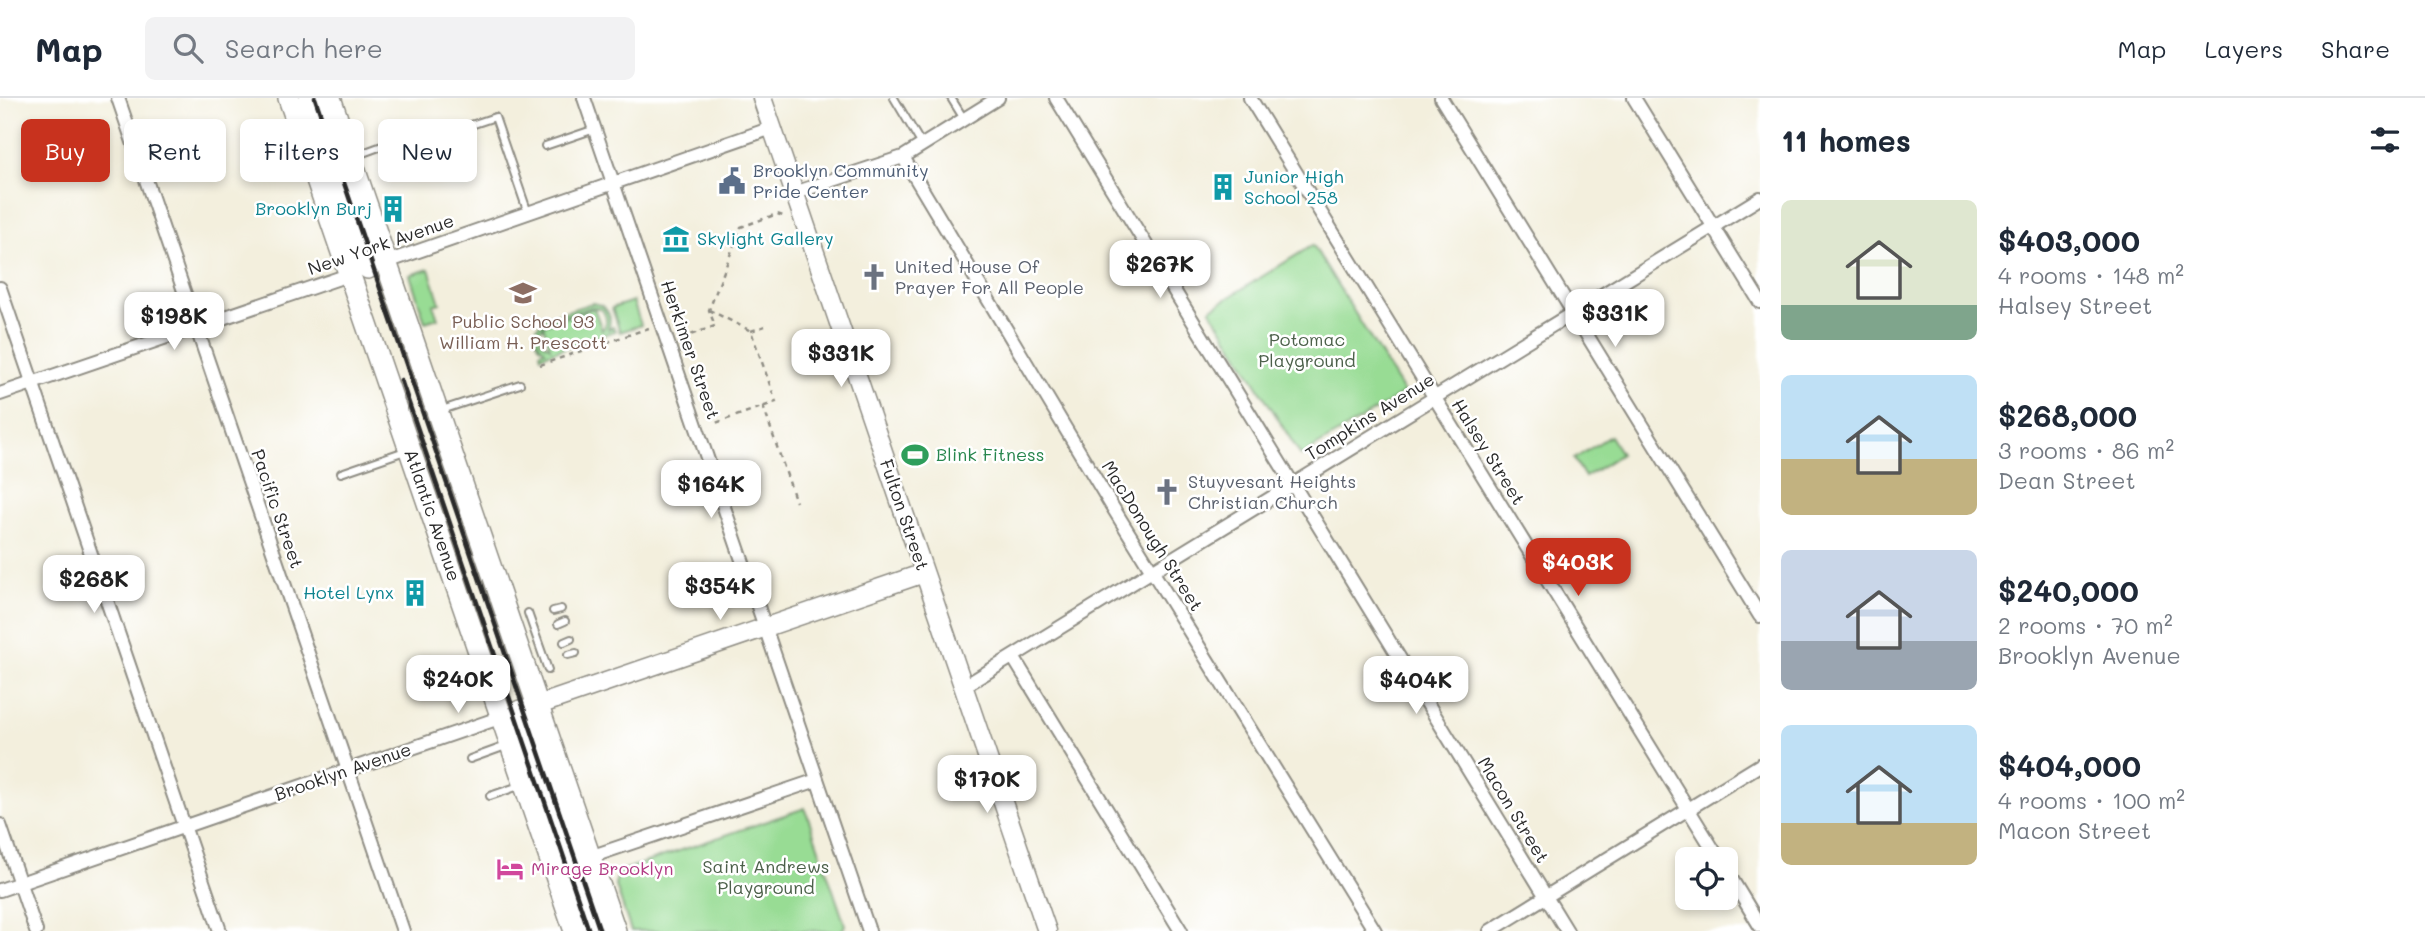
<!DOCTYPE html>
<html lang="en">
<head>
<meta charset="utf-8">
<style>
	:root { --surface:#fff; --page:#f2f2f3; --text:#1f2937; --muted:#747a83; --line:#e0e1e3; --accent:#c8321e }
	body { margin:0; font-family:Mali,sans-serif; background:var(--page); color:var(--text); height:100vh; display:flex; flex-direction:column; font-size:26px; white-space:nowrap }
	* { box-sizing:border-box; margin:0 }
	p { font-size:23px; color:var(--muted) }
	.icon { flex:none; width:38px; height:38px; fill:none; stroke:currentColor; stroke-width:2; stroke-linecap:round; stroke-linejoin:round }
	.map { position:relative; flex:1; overflow:hidden }
	.details { display:flex; flex-direction:column; background:var(--surface); width:665px }
	.details>* { flex:none }
	.banner { position:absolute; left:21px; top:21px; width:665px; height:63px; display:flex; gap:14px }
	.controls { position:absolute; left:1675px; top:749px; display:grid; gap:14px }
	.controls a { display:grid; place-items:center; width:63px; height:63px; border-radius:10px; background:var(--surface); box-shadow:0 4px 10px #0003; font-size:35px }
	.price { position:absolute; translate:-50% -60px; padding:0 16px; border-radius:14px; background:#fff; color:#222; font-size:23px; line-height:46px; filter:drop-shadow(0 2px 4px #0008) }
	.price::after { content:''; position:absolute; left:50%; top:42px; width:21px; height:16px; margin-left:-10px; background:inherit; clip-path:polygon(0 0,100% 0,50% 100%) }
	.price.current { background:var(--accent); color:#fff }
	ul { padding:0; list-style:none }
	li { display:flex; align-items:center; gap:21px; height:175px; padding:0 21px }
	li span { display:grid; place-items:center; flex:none; width:196px; height:140px; border-radius:10px; color:#555 }
	li>.icon { margin-inline-start:auto }
	span .icon { width:84px; height:84px; fill:#fffc; stroke-width:1 }
	li b { font-size:30px }
	h2 { display:flex; justify-content:space-between; align-items:center; height:84px; padding:0 21px; font-size:30px }
	.tag { padding:0 24px; border-radius:10px; background:var(--surface); box-shadow:0 4px 10px #0003; font-size:24px; line-height:63px }
	.tag.current { background:var(--accent); color:#fff }
	header { display:flex; align-items:center; gap:42px; box-sizing:border-box; height:98px; padding:0 35px; background:var(--surface); border-bottom:2px solid var(--line) }
	header strong { font-size:33px }
	nav { display:flex; gap:38px; margin-inline-start:auto; font-size:24px }
	.search { width:490px; height:63px; background:var(--page); display:flex; align-items:center; gap:18px; box-sizing:border-box; padding:0 24px; border-radius:10px; color:var(--muted); font-size:26px }
	main { display:flex; flex:1; min-height:0 }
	.map>svg:first-child { display:block }
</style>
</head>
<body>
<header>
<strong>Map</strong>
<div class="search"><svg class="icon" aria-label="search" viewBox="0 0 24 24"><circle cx="10" cy="10" r="6"/><path d="M15 15l6 6"/></svg>Search here</div>
<nav><a>Map</a><a>Layers</a><a>Share</a></nav>
</header>
<main>
<div class="map">
<svg width="1760" height="833" viewBox="0 0 1760 833">
	<rect width="100%" height="100%" fill="#fff"/>
	<filter id="ink" filterUnits="userSpaceOnUse"><feTurbulence type="fractalNoise" baseFrequency=".0143" numOctaves="2"/><feDisplacementMap in="SourceGraphic" scale="14" xChannelSelector="R" yChannelSelector="G"/><feConvolveMatrix kernelMatrix="1 2 1 2 8 2 1 2 1" color-interpolation-filters="sRGB"/></filter>
	<filter id="wash" filterUnits="userSpaceOnUse"><feTurbulence type="fractalNoise" baseFrequency=".00686" numOctaves="4" result="noise"/><feDisplacementMap in="SourceGraphic" scale="28" xChannelSelector="R" yChannelSelector="G"/><feGaussianBlur stdDeviation="1.57" result="paint"/><feColorMatrix in="noise" values="0 0 0 0 0 0 0 0 0 0 0 0 0 0 0 0 0 1.4 0 .05"/><feComposite in="paint" operator="in"/></filter>
	<g filter="url(#wash)">
		<rect width="100%" height="100%" fill="#f3efdd"/>
		<path fill="#98dc94" stroke="#628460" stroke-width="2" fill-rule="evenodd" d="M1313 147 1404 295 1301 358 1210 211Z
			M429 171 440 205 433 207 438 220 425 224 410 177Z
			M633 203 641 227 620 234 612 210Z
			M592 205C607 207 613 218 608 231L613 229 615 233 541 258 540 254 545 252 539 247 535 239 537 229 545 220ZM592 209 602 212C607 219 608 225 602 232L594 210 543 227 550 249 540 242 539 233 548 223Z
			M1610 338 1621 356 1585 379 1574 361Z
			M805 710 845 827 842 833H631L615 785 620 773Z"/>
	</g>
	<g filter="url(#ink)">
		<g fill="none" stroke-linecap="round" stroke-linejoin="round">
			<defs>
				<path id="lane" d="M894 0 922 47
					M951 0 964 21
					M465 29 495 19 528 115
					M545 48 595 31
					M352 59 420 34
					M442 312 520 286
					M341 375 405 353
					M553 513 561 511
					M528 515 548 572
					M558 526 565 523
					M564 544 571 541
					M568 557 576 555
					M470 661 506 648
					M490 698 519 688"/>
				<path id="street" d="M118 0 403 833
					M584 0 869 833
					M1056 0 1567 833
					M1250 0 1719 761
					M1441 0 1760 518
					M1634 0 1760 204
					M903 59 1110 405 1375 833
					M794 95 903 59 998 0
					M381 166 772 30
					M0 190 220 833
					M0 296 354 175
					M1013 559 1181 833
					M963 589 1760 100
					M0 727 36 833
					M590 759 817 682
					M1726 772 1760 828
					M0 792 502 619
					M1490 833 1760 667"/>
				<path id="secondary" d="M762 0 1047 833
					M527 611 924 475"/>
				<g id="primary">
					<path id="s1" d="M289 0 575 833"/>
					<path d="M310 0 368 170"/>
					<path d="M330 0 615 833"/>
					<path d="M520 613 595 833"/>
				</g>
			</defs>
			<use href="#lane" stroke="#8f8d84" stroke-width="10"/>
			<use href="#street" stroke="#8f8d84" stroke-width="16"/>
			<use href="#secondary" stroke="#8f8d84" stroke-width="21"/>
			<use href="#primary" stroke="#8f8d84" stroke-width="24"/>
			<path stroke="#8f8d84" stroke-width="2.5" stroke-dasharray="5 5" stroke-linecap="butt" d="M709 212 751 233 776 304 713 326
				M751 233 765 228
				M682 240 715 228 709 212 741 129 777 116 783 118
				M540 267 649 230
				M763 308 796 404"/>
			<use href="#lane" stroke="#fff" stroke-width="6"/>
			<use href="#street" stroke="#fff" stroke-width="12"/>
			<use href="#secondary" stroke="#fff" stroke-width="18"/>
			<use href="#primary" stroke="#fff" stroke-width="21"/>
			<path stroke="#2b2b2b" stroke-width="4.5" d="M315 0 600 833
				M401 282 589 833"/>
		</g>
	</g>
	<defs>
		<symbol id="civic-bare" viewBox="-9 -9 18 18"><path d="M-.6-6.5H3V-4.5H.6V-3L4-1V1h2V6H-6V1h2V-1L-.6-3ZM-1.2 2.5V6h2.4V2.5Z" fill="#5c6f8a" stroke="#fff" stroke-width="2.5" paint-order="stroke"/></symbol>
		<symbol id="building-bare" viewBox="-9 -9 18 18"><path d="M-4-6H4V6H1V3H-1V6H-4ZM-2.5-4.3h1.7v1.8h-1.7ZM.8-4.3h1.7v1.8H.8ZM-2.5-1h1.7V.8h-1.7ZM.8-1h1.7V.8H.8Z" fill="#0f9aa8" stroke="#fff" stroke-width="2.5" paint-order="stroke"/></symbol>
		<symbol id="museum-bare" viewBox="-9 -9 18 18"><path d="M0-6L6-3V-2H-6V-3ZM-5-1h2V3h-2ZM-1-1h2V3h-2ZM3-1h2V3H3ZM-6 4H6V6H-6Z" fill="#0f9aa8" stroke="#fff" stroke-width="2.5" paint-order="stroke"/></symbol>
		<symbol id="church-bare" viewBox="-9 -9 18 18"><path d="M-1.2-6h2.4v3.5h3.3v2.4h-3.3V6h-2.4V-.1h-3.3v-2.4h3.3Z" fill="#6b7280" stroke="#fff" stroke-width="2.5" paint-order="stroke"/></symbol>
		<symbol id="school-bare" viewBox="-9 -9 18 18"><path d="M0-5L7-2L0 1L-7-2ZM-4 1L0 2.5L4 1V4Q0 6-4 4Z" fill="#8d6e63" stroke="#fff" stroke-width="2.5" paint-order="stroke"/></symbol>
		<symbol id="stadium-bare" viewBox="-9 -9 18 18"><path d="M0-5a6.5 5 0 1 0 0 10a6.5 5 0 1 0 0-10ZM-3.5-1.8h7v3.6h-7Z" fill="#2e9e5b" stroke="#fff" stroke-width="2.5" paint-order="stroke"/></symbol>
		<symbol id="hotel-bare" viewBox="-9 -9 18 18"><path d="M-6-4.5h1.5V1H6V5H4.5V3h-9V5H-6ZM-4 0a1.8 1.8 0 1 1 3.6 0ZM.5 0V-2.5h3Q6-2.5 6 0Z" fill="#d1479c" stroke="#fff" stroke-width="2.5" paint-order="stroke"/></symbol>
	</defs>
	<g fill-rule="evenodd">
		<use href="#civic-bare" x="713" y="64" width="38" height="38"/>
		<use href="#building-bare" x="1204" y="70" width="38" height="38"/>
		<use href="#building-bare" x="374" y="92" width="38" height="38"/>
		<use href="#museum-bare" x="657" y="122" width="38" height="38"/>
		<use href="#church-bare" x="855" y="160" width="38" height="38"/>
		<use href="#school-bare" x="504" y="176" width="38" height="38"/>
		<use href="#stadium-bare" x="896" y="338" width="38" height="38"/>
		<use href="#church-bare" x="1148" y="375" width="38" height="38"/>
		<use href="#building-bare" x="396" y="476" width="38" height="38"/>
		<use href="#hotel-bare" x="491" y="752" width="38" height="38"/>
	</g>
	<g text-anchor="middle" stroke-width="5" stroke-linejoin="round" paint-order="stroke">
		<g font-size="18" fill="#4e5e75" stroke="#fff" text-anchor="start">
			<text x="753" y="79">Brooklyn Community<tspan x="753" dy="21">Pride Center</tspan></text>
		</g>
		<g font-size="18" fill="#0d838f" stroke="#fff" text-anchor="start">
			<text x="1244" y="85">Junior High<tspan x="1244" dy="21">School 258</tspan></text>
			<text x="372" y="117" text-anchor="end">Brooklyn Burj</text>
			<text x="697" y="147">Skylight Gallery</text>
			<text x="394" y="501" text-anchor="end">Hotel Lynx</text>
		</g>
		<g font-size="18" fill="#2b2b2b" stroke="#fff">
			<text transform="translate(381 147) rotate(-19)" y="6">New York Avenue</text>
			<text transform="translate(690 252) rotate(71)" y="6">Herkimer Street</text>
			<text transform="translate(1370 319) rotate(-32)" y="6">Tompkins Avenue</text>
			<text transform="translate(1488 354) rotate(58)" y="6">Halsey Street</text>
			<text transform="translate(277 411) rotate(71)" y="6">Pacific Street</text>
			<text dy="6" stroke="none"><textPath href="#s1" startOffset="441">Atlantic Avenue</textPath></text>
			<text transform="translate(904 417) rotate(71)" y="6">Fulton Street</text>
			<text transform="translate(1152 438) rotate(58)" y="6">MacDonough Street</text>
			<text transform="translate(343 674) rotate(-19)" y="6">Brooklyn Avenue</text>
			<text transform="translate(1513 712) rotate(59)" y="6">Macon Street</text>
		</g>
		<g font-size="18" fill="#5b616d" stroke="#fff" text-anchor="start">
			<text x="895" y="175">United House Of<tspan x="895" dy="21">Prayer For All People</tspan></text>
			<text x="1188" y="390">Stuyvesant Heights<tspan x="1188" dy="21">Christian Church</tspan></text>
		</g>
		<g font-size="18" fill="#785e54" stroke="#fff">
			<text x="523" y="230">Public School 93<tspan x="523" dy="21">William H. Prescott</tspan></text>
		</g>
		<g font-size="18" fill="#4c604a" stroke="#fff">
			<text x="1307" y="248">Potomac<tspan x="1307" dy="21">Playground</tspan></text>
			<text x="766" y="775">Saint Andrews<tspan x="766" dy="21">Playground</tspan></text>
		</g>
		<g font-size="18" fill="#27864d" stroke="#fff" text-anchor="start">
			<text x="936" y="363">Blink Fitness</text>
		</g>
		<g font-size="18" fill="#b23c85" stroke="#fff" text-anchor="start">
			<text x="531" y="777">Mirage Brooklyn</text>
		</g>
	</g>
</svg>
<div class="controls">
<a><svg class="icon" aria-label="locate" viewBox="0 0 24 24"><circle cx="12" cy="12" r="6"/><path d="M12 2v4M12 18v4M2 12h4M18 12h4"/></svg></a>
</div>
<b class="price" style="left:1160px;top:202px">$267K</b>
<b class="price" style="left:1615px;top:251px">$331K</b>
<b class="price" style="left:174px;top:254px">$198K</b>
<b class="price" style="left:841px;top:291px">$331K</b>
<b class="price" style="left:711px;top:422px">$164K</b>
<b class="price current" style="left:1578px;top:500px">$403K</b>
<b class="price" style="left:94px;top:517px">$268K</b>
<b class="price" style="left:720px;top:524px">$354K</b>
<b class="price" style="left:458px;top:617px">$240K</b>
<b class="price" style="left:1416px;top:618px">$404K</b>
<b class="price" style="left:987px;top:717px">$170K</b>
<div class="banner">
<a class="tag current">Buy</a>
<a class="tag">Rent</a>
<a class="tag">Filters</a>
<a class="tag">New</a>
</div>
</div>
<section class="details">
<h2>11 homes<svg class="icon" aria-label="filters" viewBox="0 0 24 24"><path d="M4 7h16M4 17h16"/><circle cx="9" cy="7" r="2"/><circle cx="15" cy="17" r="2"/></svg></h2>
<ul>
<li><span style="background:linear-gradient(#dfe7d0 75%,#7fa58c 0)"><svg class="icon" aria-label="home" viewBox="0 0 24 24"><path d="M3 11l9-7 9 7M6 9v11h12V9"/></svg></span><div><b>$403,000</b><p>4 rooms · 148 m²</p><p>Halsey Street</p></div></li>
<li><span style="background:linear-gradient(#bfe0f5 60%,#c2b280 0)"><svg class="icon" aria-label="home" viewBox="0 0 24 24"><path d="M3 11l9-7 9 7M6 9v11h12V9"/></svg></span><div><b>$268,000</b><p>3 rooms · 86 m²</p><p>Dean Street</p></div></li>
<li><span style="background:linear-gradient(#c9d6e8 65%,#9aa5b1 0)"><svg class="icon" aria-label="home" viewBox="0 0 24 24"><path d="M3 11l9-7 9 7M6 9v11h12V9"/></svg></span><div><b>$240,000</b><p>2 rooms · 70 m²</p><p>Brooklyn Avenue</p></div></li>
<li><span style="background:linear-gradient(#bfe0f5 70%,#c2b280 0)"><svg class="icon" aria-label="home" viewBox="0 0 24 24"><path d="M3 11l9-7 9 7M6 9v11h12V9"/></svg></span><div><b>$404,000</b><p>4 rooms · 100 m²</p><p>Macon Street</p></div></li>
</ul>
</section>
</main>
</body>
</html>
